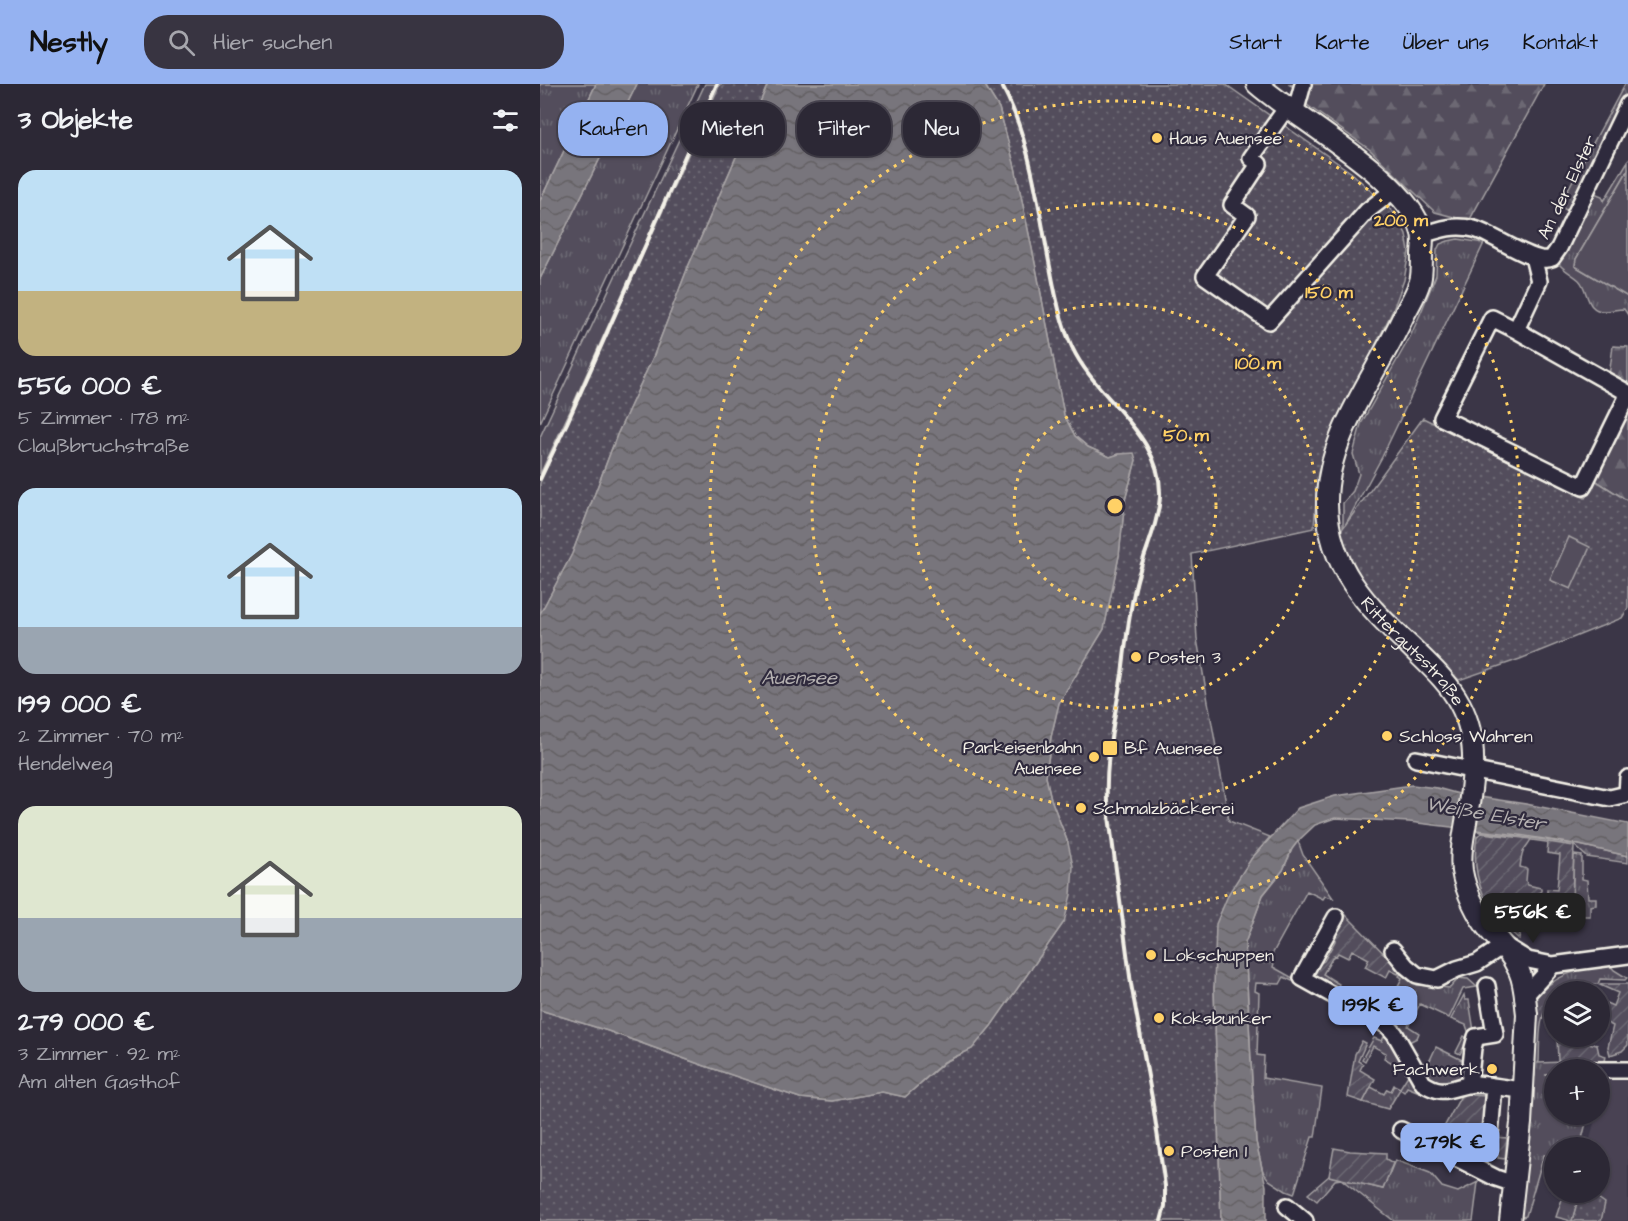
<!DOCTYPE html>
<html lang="de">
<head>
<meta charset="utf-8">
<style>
	:root { --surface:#2c2835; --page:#383441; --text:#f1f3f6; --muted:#a6a6ad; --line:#484450; --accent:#95b2f1 }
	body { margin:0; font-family:"Architects Daughter",sans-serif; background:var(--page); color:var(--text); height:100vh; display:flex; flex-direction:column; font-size:22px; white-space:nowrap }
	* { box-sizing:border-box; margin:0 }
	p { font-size:20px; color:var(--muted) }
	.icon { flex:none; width:33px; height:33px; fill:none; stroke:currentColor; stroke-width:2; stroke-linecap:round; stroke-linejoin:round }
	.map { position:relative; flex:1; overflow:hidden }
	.drawer { display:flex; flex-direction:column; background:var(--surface); width:540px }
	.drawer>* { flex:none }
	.banner { position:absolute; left:18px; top:18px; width:570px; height:54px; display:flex; gap:12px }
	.fabs { position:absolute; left:1004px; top:897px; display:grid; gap:12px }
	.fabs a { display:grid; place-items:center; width:66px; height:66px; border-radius:50%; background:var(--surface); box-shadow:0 2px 4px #0004,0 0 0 2px var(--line); font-size:30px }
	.price { position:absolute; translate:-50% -51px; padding:0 14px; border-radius:12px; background:var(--accent); color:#111; font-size:20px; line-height:39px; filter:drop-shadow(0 2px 3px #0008) }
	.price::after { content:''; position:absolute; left:50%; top:36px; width:18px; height:14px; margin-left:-9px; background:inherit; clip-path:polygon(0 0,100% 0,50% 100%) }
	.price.current { background:#222; color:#fff }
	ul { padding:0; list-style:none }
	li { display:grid; align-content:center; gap:12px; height:318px; padding:0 18px }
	li span { display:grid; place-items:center; height:186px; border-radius:18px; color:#555 }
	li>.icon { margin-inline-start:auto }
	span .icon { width:108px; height:108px; fill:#fffc; stroke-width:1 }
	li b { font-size:26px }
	h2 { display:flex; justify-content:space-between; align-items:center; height:72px; padding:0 18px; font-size:26px }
	.chip { padding:0 21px; border-radius:24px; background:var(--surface); box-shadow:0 2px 4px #0004,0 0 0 2px var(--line); font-size:21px; line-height:54px }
	.chip.current { background:var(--accent); color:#111 }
	header { display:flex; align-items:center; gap:36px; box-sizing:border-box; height:84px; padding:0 30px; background:var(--accent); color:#111 }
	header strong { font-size:28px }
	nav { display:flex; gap:33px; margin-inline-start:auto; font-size:21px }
	.search { width:420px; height:54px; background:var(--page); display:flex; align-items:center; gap:15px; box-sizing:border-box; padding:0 21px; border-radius:24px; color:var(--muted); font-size:22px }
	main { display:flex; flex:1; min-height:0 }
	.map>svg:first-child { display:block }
</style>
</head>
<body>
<header>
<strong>Nestly</strong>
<div class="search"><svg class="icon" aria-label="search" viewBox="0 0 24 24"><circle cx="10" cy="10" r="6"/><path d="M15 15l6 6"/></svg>Hier suchen</div>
<nav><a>Start</a><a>Karte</a><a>Über uns</a><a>Kontakt</a></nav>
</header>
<main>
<section class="drawer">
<h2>3 Objekte<svg class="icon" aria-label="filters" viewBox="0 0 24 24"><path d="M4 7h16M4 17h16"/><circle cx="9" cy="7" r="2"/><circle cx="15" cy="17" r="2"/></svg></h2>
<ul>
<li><span style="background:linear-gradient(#bfe0f5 65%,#c2b280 0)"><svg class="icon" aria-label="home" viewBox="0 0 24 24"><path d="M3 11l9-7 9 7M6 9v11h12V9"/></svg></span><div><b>556 000 €</b><p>5 Zimmer · 178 m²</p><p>Claußbruchstraße</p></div></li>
<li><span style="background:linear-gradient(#bfe0f5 75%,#9aa5b1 0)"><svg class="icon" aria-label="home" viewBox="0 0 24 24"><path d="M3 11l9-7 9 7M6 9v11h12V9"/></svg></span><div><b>199 000 €</b><p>2 Zimmer · 70 m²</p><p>Hendelweg</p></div></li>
<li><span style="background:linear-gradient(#dfe7d0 60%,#9aa5b1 0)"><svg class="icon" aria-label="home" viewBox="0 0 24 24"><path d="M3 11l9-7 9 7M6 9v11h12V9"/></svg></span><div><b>279 000 €</b><p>3 Zimmer · 92 m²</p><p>Am alten Gasthof</p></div></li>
</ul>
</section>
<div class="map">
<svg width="1088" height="1137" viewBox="0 0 1088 1137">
	<defs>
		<pattern id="grass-tufts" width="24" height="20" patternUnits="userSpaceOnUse" patternTransform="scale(1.5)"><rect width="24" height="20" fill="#534e5c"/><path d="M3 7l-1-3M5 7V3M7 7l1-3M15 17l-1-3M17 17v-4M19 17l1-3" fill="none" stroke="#6c6873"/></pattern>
		<pattern id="forest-firs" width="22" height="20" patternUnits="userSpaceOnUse" patternTransform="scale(1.5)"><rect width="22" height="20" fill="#534e5c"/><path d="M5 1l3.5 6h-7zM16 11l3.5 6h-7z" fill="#6c6873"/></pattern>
		<pattern id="park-dots" width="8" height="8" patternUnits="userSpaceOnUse" patternTransform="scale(1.5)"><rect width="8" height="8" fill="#534e5c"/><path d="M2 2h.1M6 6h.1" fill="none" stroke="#6c6873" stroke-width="1.8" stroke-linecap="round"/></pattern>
		<pattern id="garden-furrows" width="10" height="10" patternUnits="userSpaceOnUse" patternTransform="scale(1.5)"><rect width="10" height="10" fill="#534e5c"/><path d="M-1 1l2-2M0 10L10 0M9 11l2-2" fill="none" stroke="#6c6873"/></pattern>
		<pattern id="water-waves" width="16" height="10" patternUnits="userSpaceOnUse" patternTransform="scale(1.5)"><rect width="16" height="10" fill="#78747b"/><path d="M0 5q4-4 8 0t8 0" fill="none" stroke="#636063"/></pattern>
	</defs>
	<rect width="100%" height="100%" fill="#3b3647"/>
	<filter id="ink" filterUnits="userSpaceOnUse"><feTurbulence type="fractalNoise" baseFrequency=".0167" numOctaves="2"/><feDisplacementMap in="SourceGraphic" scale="12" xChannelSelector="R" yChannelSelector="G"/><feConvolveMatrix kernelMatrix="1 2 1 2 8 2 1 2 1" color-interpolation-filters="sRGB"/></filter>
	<g filter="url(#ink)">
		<path fill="#484352" d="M1067 988 1088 991V1137H1028L1036 1109 1059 1108V1064L1048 1063 1056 1031 1059 1030V1020Z"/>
		<path fill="url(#grass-tufts)" stroke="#a4a0a2" stroke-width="1.5" d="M0 0H56L0 117Z
			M97 0H158L0 339V195Z
			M165 0H176L30 327 0 390V353Z
			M1085 0H1088V12L1018 156 1013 164 1005 167 1012 160 1030 128 1019 122Z
			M1088 77V86L1036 175 1035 182 1088 213V231L1084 225C1077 225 1071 227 1065 227 1045 228 1049 206 1039 196 1032 190 1025 187 1019 180L1020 175 1052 108 1062 112 1064 117Z
			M918 155 944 159 842 373 803 445V419L813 407 819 390 813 370 821 340 870 253 882 226 896 191 897 166 900 160 908 157Z
			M758 757 763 771 793 814 785 812 783 815 767 807 729 876 734 879 733 883 753 894 752 897 744 893 740 900 716 899 715 907 719 909 717 971 724 972 723 994 782 1004 775 1053H772L754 1110 746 1107 729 1096 723 1088 716 1058 712 998 705 859 723 811 743 786 752 765Z
			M1034 771 1042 772V795L1047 796 1048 814H1056V821L1050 822V832H1017L1032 816Z
			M1069 880 1074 886 1087 894 1085 896 1060 895 1058 900 1031 901 1023 907 1014 908V915C997 929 1000 957 999 977L998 979 1023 978V985L1014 986V990L1005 991 1014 992V1030L1048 1031 1040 1063 1014 1064V1074L1004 1071 986 1132 983 1133 981 1132 982 1095 992 993 995 992V980H990L994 915C1016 889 1037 886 1069 880Z
			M862 888 877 901 910 904 919 894 928 895 937 903 923 905 909 934 880 920 868 942 879 949 877 954 867 959 840 932 843 926 864 937 873 920 870 914 872 909 858 902 862 894 859 892Z
			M924 911 925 916H929L934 947 929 967 923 964 920 970 916 968 924 952 927 954 929 950 926 941 911 935Z
			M846 948 863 975 859 983 844 974 846 969 833 962 825 977 822 975 834 954 842 957Z
			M896 963 928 979 927 990 919 999 893 1000 879 982 890 976Z
			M870 988 883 1007 882 1009 867 1003 864 1008 860 1005 848 1025 823 1018 831 1003 844 1010 847 1005 851 1007 854 1001 860 1004Z
			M855 1076 890 1089 902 1103 918 1108 938 1098 933 1137H854L801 1095 795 1096 777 1117 768 1110 789 1092 843 1105Z
			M1024 1109H1040L1032 1137H1028V1136L1016 1133Z"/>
		<path fill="url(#forest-firs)" stroke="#a4a0a2" stroke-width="1.5" d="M748 0H1004L929 137 895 128 829 65 767 21 752 2Z
			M1073 262 1088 263V302L1069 292Z
			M1088 330V417L1055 396Z
			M938 747 1035 760 1088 772V779L1047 773 1035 762 942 749Z"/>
		<path fill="url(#park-dots)" stroke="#a4a0a2" stroke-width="1.5" d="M180 0H228L148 183 114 271 77 351 32 470 0 530V399Z
			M444 0H685L812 89 856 131 866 150 869 168 864 196 853 226 790 352 778 389 774 444 652 470 657 555 689 737 730 753 711 775 674 903 681 1137H0V926L68 947 159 980 260 1014 292 1017 342 1008 365 1013 405 978 432 965 451 942 524 838 528 759 511 715 506 693 511 653 519 619 564 545 579 472 585 416 596 376 579 370 570 373 548 363 535 352 524 331 496 184 475 83 459 24Z
			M883 334 1045 414 1055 396 1088 417V524L1082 534 980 575 919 596 828 506 810 478 800 448Z
			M1040 1108 1056 1109 1058 1114 1065 1119 1061 1137H1032Z"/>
		<path fill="url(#garden-furrows)" stroke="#a4a0a2" stroke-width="1.5" d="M942 749 991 755C989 760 986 762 984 766 981 772 981 777 980 783L987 785 986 797 988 801 1001 804V807L988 819 979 855C946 827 930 796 937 752Z
			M1008 758 1034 762 1032 816 1026 822 1021 818 1014 825C1013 818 1012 814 1007 809V805L1017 806 1020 771 1007 769Z
			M805 830 860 886 858 890 850 886 846 894 825 883 829 875 812 866 808 874 798 869 796 872 794 871 783 890 799 900 796 907 774 894 772 887 775 882 784 877 795 857V848Z
			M1063 900H1088V961L1082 967 1070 971 1068 963 1073 942 1059 935V916L1073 922 1078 909 1060 901Z
			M1017 953H1044L1043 958 1057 961 1059 970 1066 972 1065 978 1029 980 1028 976 1018 977Z
			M822 957 826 959 818 977 823 980 820 986 835 995 823 1018 808 1013 815 970Z
			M929 1008 932 1011 946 1012 943 1052 967 1054 965 1075 958 1074V1060L938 1057 939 1049C931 1047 926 1050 921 1056L930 1060 924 1072 896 1058 922 1010Z
			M794 1064 810 1067 846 1069V1075L853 1079 843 1105 789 1092Z"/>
		<path fill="#534e5c" stroke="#a4a0a2" stroke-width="1.5" d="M1088 86V213L1035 182 1036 175Z
			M1029 453 1050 463 1031 505 1010 496Z"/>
		<path fill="url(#water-waves)" stroke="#aaa6a7" stroke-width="1.5" d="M56 0H97L0 195V117Z
			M228 0H444L459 24 475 83 496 184 524 331 535 352 548 363 570 373 579 370 594 369 596 376 585 416 579 472 564 545 519 619 511 653 506 693 511 715 528 759 533 782 531 811 524 838 451 942 432 965 404 978 365 1013 342 1008 292 1017 260 1014 159 980 68 947 0 926V530L32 470 77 351 114 271 148 183Z
			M872 701 897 704 919 710 986 720 1088 740V772L1035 760 979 751 869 738 795 734 775 741 758 757 752 765 743 786 723 811 705 859 712 998 716 1058 726 1102V1137H681L674 903 676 840 689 809 711 775 758 724 795 712Z"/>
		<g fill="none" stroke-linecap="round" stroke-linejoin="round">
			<defs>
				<path id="minor" d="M747 23 711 74 719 80 692 121 707 132 665 192 729 237 827 127 854 106
					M755 29 763 0
					M883 151C900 145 916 140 934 145 952 149 995 182 1012 174L1019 164 1088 20
					M993 173 999 197 976 246 952 234 902 334 1043 403 1088 311
					M976 246 1088 309
					M876 675 1070 714 1087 710 1088 694
					M796 833 762 894 848 942 855 950 883 999C907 1015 913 1000 937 1000 952 1001 968 1005 983 1006
					M853 866 866 882 877 891 897 895 917 885 937 879 964 861 988 876 1013 881 1088 871
					M985 912 1013 881
					M1039 986H1088
					M929 1001 933 964 936 953 955 950 947 902
					M861 1046 956 1094 974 1100
					M950 1050 954 1003
					M747 1122 765 1137"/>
				<g id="major">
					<path id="s1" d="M717 0C758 36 870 97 882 149 884 156 882 164 882 171 882 178 882 186 881 193 879 206 869 221 863 233 836 292 786 352 787 420 788 483 827 522 870 562 888 580 908 597 920 620 940 657 933 699 926 738 923 755 920 771 922 787 925 806 938 833 950 847 961 859 972 871 979 887 985 900 985 916 987 930L981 1039 970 1137"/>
				</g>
			</defs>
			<use href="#minor" stroke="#f4f1e8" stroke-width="20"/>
			<use href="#major" stroke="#f4f1e8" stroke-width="24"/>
			<use href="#minor" stroke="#2f2a3d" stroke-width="15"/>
			<use href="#major" stroke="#2f2a3d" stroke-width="20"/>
			<path stroke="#f4f1e8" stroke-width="4" d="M461 0C491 54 499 128 511 188 516 214 521 239 532 263 556 315 623 350 620 413 618 441 604 469 597 496 589 526 586 559 582 590 575 632 565 674 567 717L591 900 612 1014 625 1102V1122L621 1137
				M0 395 27 339 177 0"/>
		</g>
	</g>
	<g fill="none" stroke="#ffd166" stroke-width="3" stroke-dasharray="3 6">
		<circle cx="575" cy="422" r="101"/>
		<circle cx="575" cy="422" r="202"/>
		<circle cx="575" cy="422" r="303"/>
		<circle cx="575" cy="422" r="405"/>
	</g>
	<g fill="#ffd166" stroke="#2f2a3d" stroke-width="2">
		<circle cx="617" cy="54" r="6"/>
		<circle cx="596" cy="573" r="6"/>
		<circle cx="847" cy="652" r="6"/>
		<rect x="562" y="656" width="16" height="16" rx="3"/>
		<circle cx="554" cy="673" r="6"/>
		<circle cx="541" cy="724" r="6"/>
		<circle cx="611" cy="871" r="6"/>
		<circle cx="619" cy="934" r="6"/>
		<circle cx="952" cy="985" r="6"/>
		<circle cx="629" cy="1067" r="6"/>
	</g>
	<g text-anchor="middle" stroke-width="4.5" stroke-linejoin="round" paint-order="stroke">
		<g font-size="18" fill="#f4f1e8" stroke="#2f2a3d" text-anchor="start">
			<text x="629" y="60">Haus Auensee</text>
			<text x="608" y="579">Posten 3</text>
			<text x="859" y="658">Schloss Wahren</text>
			<text x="542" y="669" text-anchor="end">Parkeisenbahn<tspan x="542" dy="21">Auensee</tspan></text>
			<text x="584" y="670">Bf Auensee</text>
			<text x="553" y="730">Schmalzbäckerei</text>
			<text x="623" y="877">Lokschuppen</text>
			<text x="631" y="940">Koksbunker</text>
			<text x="940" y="991" text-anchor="end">Fachwerk</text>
			<text x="641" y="1073">Posten 1</text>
		</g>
		<g font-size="18" fill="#f4f1e8" stroke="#2f2a3d">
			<text transform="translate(1027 103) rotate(-64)" y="6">An der Elster</text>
			<text dy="6" stroke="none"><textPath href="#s1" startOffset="693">Rittergutsstraße</textPath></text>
		</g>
		<g font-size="20" font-style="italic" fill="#b6b2b2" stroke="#2f2a3d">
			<text x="259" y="600">Auensee</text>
			<text transform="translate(946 729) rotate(10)" y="7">Weiße Elster</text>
		</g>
	</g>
	<circle cx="575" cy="422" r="9" fill="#ffd166" stroke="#2f2a3d" stroke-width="3"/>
	<g font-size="18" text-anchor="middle" font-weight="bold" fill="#ffd166" stroke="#2f2a3d" stroke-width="4.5" stroke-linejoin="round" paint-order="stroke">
		<text x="861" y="142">200 m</text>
		<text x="789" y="214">150 m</text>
		<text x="718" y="285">100 m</text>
		<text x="646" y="357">50 m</text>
	</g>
</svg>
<div class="fabs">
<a><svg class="icon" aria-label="layers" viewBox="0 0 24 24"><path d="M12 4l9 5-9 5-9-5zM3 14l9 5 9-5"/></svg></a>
<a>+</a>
<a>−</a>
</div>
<b class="price current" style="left:993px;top:860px">556K €</b>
<b class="price" style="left:833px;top:953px">199K €</b>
<b class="price" style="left:910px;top:1090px">279K €</b>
<div class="banner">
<a class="chip current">Kaufen</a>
<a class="chip">Mieten</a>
<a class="chip">Filter</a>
<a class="chip">Neu</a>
</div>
</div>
</main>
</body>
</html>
